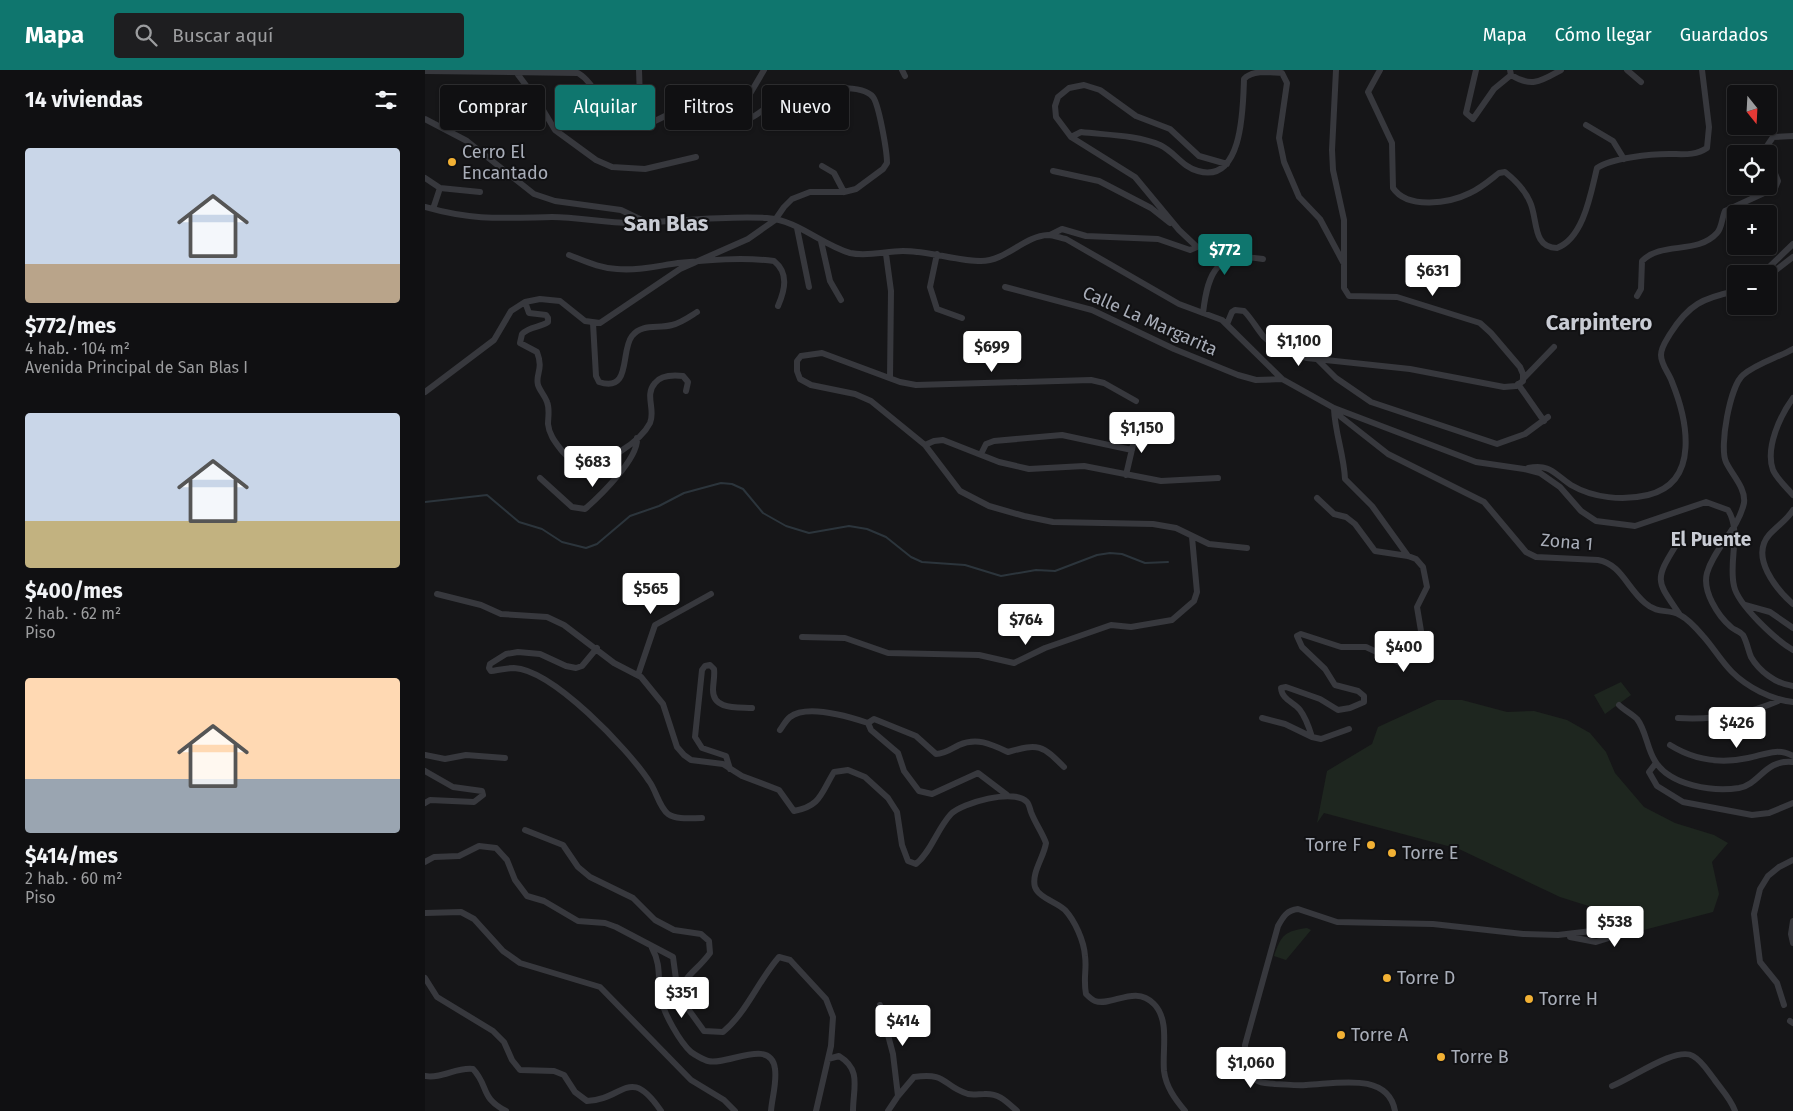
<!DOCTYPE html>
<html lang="es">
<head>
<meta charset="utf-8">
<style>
	:root { --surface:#101012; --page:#1e1e20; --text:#f1f3f6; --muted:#9c9d9f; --line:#303032; --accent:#0f766e }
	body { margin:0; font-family:"Fira Sans",sans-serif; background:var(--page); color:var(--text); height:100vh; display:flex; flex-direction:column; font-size:19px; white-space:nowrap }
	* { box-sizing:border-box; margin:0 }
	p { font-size:16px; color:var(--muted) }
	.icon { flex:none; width:28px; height:28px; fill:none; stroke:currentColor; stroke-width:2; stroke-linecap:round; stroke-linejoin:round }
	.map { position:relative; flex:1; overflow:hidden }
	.panel { display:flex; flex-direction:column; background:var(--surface); width:425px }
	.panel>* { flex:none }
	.hud { position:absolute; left:15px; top:15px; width:475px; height:45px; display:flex; gap:10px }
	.needle { width:32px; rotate:162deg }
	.fabs { position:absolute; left:1302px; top:15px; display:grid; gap:10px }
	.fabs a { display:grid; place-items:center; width:50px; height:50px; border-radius:5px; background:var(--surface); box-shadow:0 1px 4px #0004,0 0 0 1px var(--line); font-size:25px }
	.price { position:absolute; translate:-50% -42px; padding:0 11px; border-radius:5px; background:#fff; color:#222; font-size:16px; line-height:32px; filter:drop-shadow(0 1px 2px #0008) }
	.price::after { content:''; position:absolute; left:50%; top:30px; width:15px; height:11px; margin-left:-8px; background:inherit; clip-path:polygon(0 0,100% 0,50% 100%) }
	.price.selected { background:var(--accent); color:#fff }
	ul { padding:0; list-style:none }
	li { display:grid; align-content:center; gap:10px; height:265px; padding:0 25px }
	li span { display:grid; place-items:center; height:155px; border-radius:5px; color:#555 }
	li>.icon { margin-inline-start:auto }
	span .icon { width:90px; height:90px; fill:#fffc; stroke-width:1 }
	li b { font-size:21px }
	h2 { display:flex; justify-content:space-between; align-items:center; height:60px; padding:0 25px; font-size:21px }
	.chip { padding:0 18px; border-radius:5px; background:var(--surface); box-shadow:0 1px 4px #0004,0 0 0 1px var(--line); font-size:18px; line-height:45px }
	.chip.selected { background:var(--accent); color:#fff }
	header { display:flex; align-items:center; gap:30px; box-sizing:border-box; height:70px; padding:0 25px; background:var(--accent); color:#fff }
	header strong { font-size:24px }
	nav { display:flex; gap:28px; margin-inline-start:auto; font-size:18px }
	.search { width:350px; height:45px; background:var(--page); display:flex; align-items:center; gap:12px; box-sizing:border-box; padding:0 18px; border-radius:5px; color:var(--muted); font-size:19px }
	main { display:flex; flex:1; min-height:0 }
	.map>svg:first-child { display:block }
</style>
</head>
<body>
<header>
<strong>Mapa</strong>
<div class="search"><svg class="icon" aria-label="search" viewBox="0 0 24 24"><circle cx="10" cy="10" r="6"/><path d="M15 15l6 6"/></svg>Buscar aquí</div>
<nav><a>Mapa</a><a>Cómo llegar</a><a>Guardados</a></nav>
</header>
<main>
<section class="panel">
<h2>14 viviendas<svg class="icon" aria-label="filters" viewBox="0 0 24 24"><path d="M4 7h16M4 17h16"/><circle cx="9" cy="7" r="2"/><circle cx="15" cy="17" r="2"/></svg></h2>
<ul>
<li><span style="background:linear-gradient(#c9d6e8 75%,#b9a48a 0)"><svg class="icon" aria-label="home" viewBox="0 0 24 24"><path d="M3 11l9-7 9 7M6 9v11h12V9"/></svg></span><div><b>$772/mes</b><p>4 hab. · 104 m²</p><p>Avenida Principal de San Blas I</p></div></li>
<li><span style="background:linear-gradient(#c9d6e8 70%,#c2b280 0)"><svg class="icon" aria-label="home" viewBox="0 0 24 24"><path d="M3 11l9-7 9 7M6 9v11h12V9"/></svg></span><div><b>$400/mes</b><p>2 hab. · 62 m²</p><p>Piso</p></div></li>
<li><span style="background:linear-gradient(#ffd9b3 65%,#9aa5b1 0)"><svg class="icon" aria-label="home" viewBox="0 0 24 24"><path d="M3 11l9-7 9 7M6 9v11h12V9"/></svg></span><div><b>$414/mes</b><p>2 hab. · 60 m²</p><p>Piso</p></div></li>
</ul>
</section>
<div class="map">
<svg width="1368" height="1041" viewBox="0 0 1368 1041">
	<rect width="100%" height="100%" fill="#161618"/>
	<path fill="#1e261f" d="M1196 612 1206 625 1180 644 1169 625Z
		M1012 630H1037L1082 642 1109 641 1142 650 1165 663 1181 682 1190 703 1219 737 1250 753 1289 765 1303 773 1287 792 1294 824 1288 842 1211 862 1173 839 1135 827 1034 779 899 743 892 753 902 701 947 674 953 657Z
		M882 858 886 860 861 890 849 886C856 865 860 861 882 858Z"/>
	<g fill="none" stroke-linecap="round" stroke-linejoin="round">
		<path stroke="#2c353c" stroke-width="2" d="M0 432 62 425 94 452 117 459 137 472 161 478 172 474 205 446 234 436 259 423 296 413 307 414 318 419 338 443 361 456 384 463 424 456 442 459 461 467 486 487 497 492 540 495 576 506 611 500 630 501 672 485 685 483 697 484 720 493 743 492"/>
		<path stroke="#37383d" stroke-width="6" d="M214 0 215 29 220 54
			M477 0 480 6
			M955 0 943 22 967 73 968 118C983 140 1025 133 1045 123 1056 118 1065 110 1074 103L1080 102C1090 110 1100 120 1105 132 1113 149 1107 178 1132 178 1159 168 1166 122 1172 98 1187 88 1226 84 1244 84 1258 84 1270 86 1282 78L1284 57 1277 0
			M1051 0 1041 43 1048 49 1069 19 1086 5
			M1085 0 1086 5C1107 18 1116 11 1136 0
			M1202 0 1216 12
			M0 1 153 3C175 16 177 50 205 55 230 59 249 35 273 34 292 33 304 55 321 50 334 46 344 33 356 28 374 20 435 11 448 27 454 35 462 81 462 93L458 99 431 119 419 122H385L367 129 359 137 350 150 323 169 255 199 175 253 160 251 135 231 115 229 100 232 86 241 69 270 0 322
			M91 2 112 30 130 60 171 90 187 97 220 99 271 87
			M306 48 316 39 339 0
			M0 49 42 71 109 124 130 131 196 140 221 152
			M1161 55 1188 71 1199 89
			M646 67 656 62C681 65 712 65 735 75 750 82 757 97 773 101 818 114 818 37 819 9 827 0 844 2 857 3L862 13 854 68 859 92 874 127 895 149 918 192
			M1343 84 1342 76 1348 67 1368 66
			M397 96 409 103 419 122
			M628 101 674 111 726 138 745 153
			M0 108 15 118 55 122
			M0 137C48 151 79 148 127 147 153 147 180 153 206 153 250 152 300 145 342 148 372 150 397 175 425 183 443 187 460 181 478 181 505 181 532 191 556 191 581 191 599 166 623 165 629 165 635 168 641 169L754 234 797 250 857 309 909 338 1051 392 1099 399 1115 403 1135 417 1156 441 1171 451 1210 456 1281 432 1303 440C1317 462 1303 491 1309 516 1313 535 1351 570 1368 580
			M8 139 15 118
			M372 158 384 217
			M625 165 637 159 661 166 733 169 765 180 772 177 754 160 710 107 646 67 631 47 630 36 633 27 644 18 659 15 675 20 711 46 745 59 774 86 802 94
			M396 171 405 211 416 230
			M461 184 466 221 465 308
			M512 184 505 217 512 239 537 248
			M144 185C160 191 174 198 192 199 212 201 232 196 253 193 284 190 317 187 349 191 364 203 360 220 353 236
			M1341 203 1351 200 1368 187
			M1337 204 1368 174
			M580 217 667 240 749 279 813 305 831 310 857 309
			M1212 226 1216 219 1217 191C1237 171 1272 185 1292 163 1297 158 1297 147 1300 141L1350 118 1353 111 1344 88
			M100 232 104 243 121 245 123 248V252C114 258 105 256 97 264L95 273 112 282C119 300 110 304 113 315 115 321 120 326 122 332 125 339 123 347 123 354 124 365 131 373 137 381 143 388 150 393 159 394 180 395 216 371 225 353 231 340 219 325 230 313 236 305 249 305 258 306L263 312 261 321
			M778 243C783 201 792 181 838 189
			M168 253 171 306 174 312C207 323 195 281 207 266 217 253 233 259 247 255 256 253 264 247 272 242
			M802 254 807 242 810 240 819 241C827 249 832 259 839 267 850 278 867 285 882 288L985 299 1079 317 1091 316 1098 311V304L1095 297 1066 263 1055 253 972 227 924 226 919 218V150L908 100 907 80 911 0
			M1368 279C1352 288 1332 293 1318 305 1305 316 1294 377 1301 392 1307 405 1321 418 1319 433 1313 460 1289 478 1282 503 1277 521 1293 546 1306 557 1309 560 1315 561 1318 565 1322 572 1323 580 1326 587 1334 601 1351 614 1368 616
			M893 290 911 308 946 332 1072 374 1100 364 1123 347
			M1098 309 1129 277
			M1093 314 1119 351
			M1368 328C1355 346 1340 378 1348 400 1352 409 1362 418 1368 425
			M711 331 679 313 666 310 491 315 475 312 397 283 376 286 372 291V301L375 309 386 315 430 324 446 331 500 375 535 421 564 436 599 446 628 452 728 454 751 458 784 474 822 478
			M909 339C910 363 919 385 920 409L947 436 983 486
			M910 339 916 347 963 384 1059 432 1101 482 1111 487 1173 490C1196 494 1202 518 1220 533 1234 545 1242 538 1255 545 1263 549 1272 559 1278 566 1288 577 1296 591 1307 602 1322 617 1347 630 1368 632
			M500 375 509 371 518 370 574 392 604 399 659 396 736 411 793 408
			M556 384 561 374 569 371 637 365 707 380
			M1103 398C1126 394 1128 403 1146 415 1168 428 1198 431 1223 425 1276 412 1262 349 1247 312 1244 303 1236 295 1236 285 1236 277 1241 271 1245 264 1264 234 1278 228 1311 221
			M701 405 712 358
			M115 408 147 437 160 439C175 426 214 388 212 368
			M1368 440C1362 450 1352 456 1344 465 1325 487 1351 519 1368 534
			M1250 477C1228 512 1233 512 1255 545
			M12 524 56 535 76 544 122 547 139 555 189 593 216 607 238 634 252 677 259 685 266 690 298 694 317 706 354 720 369 741C396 736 396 723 409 702L423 700 440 707 463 728 472 742 477 775 483 791 491 794C506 782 512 759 526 744 537 733 589 718 602 732 604 734 605 739 606 742 610 753 617 762 621 773 619 787 606 803 610 817 614 828 632 832 640 840 650 851 659 871 660 886 662 899 658 908 661 924 663 926 667 930 670 931 687 937 710 914 729 934 745 950 737 980 739 1001 741 1017 750 1029 760 1041
			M1320 535 1345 542 1368 558
			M377 567 420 568 463 583 554 585 589 593 620 578 686 555 706 557 747 550 769 531 772 522 767 467
			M172 578 157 596 151 598 141 596 115 584 93 582 81 584 65 594 64 598 66 601C73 600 81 598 89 598 128 600 203 679 224 711 231 720 234 737 243 744 252 750 266 748 277 748
			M213 605 230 555 286 524
			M1194 635C1199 640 1207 644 1212 649 1221 660 1222 679 1230 691 1245 716 1289 722 1314 718 1335 714 1340 689 1368 692
			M837 648 860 654 887 667 896 669 924 659
			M1253 648C1288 650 1321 645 1353 631
			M355 660C358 656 361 650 365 647 382 634 425 647 443 653
			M887 667C884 657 881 648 875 640 869 632 857 630 856 618L861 617 895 629 913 640 925 638 939 632V626L933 621 910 615 900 599 877 577 872 566 876 564 916 577H941L975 593 984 591 994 581 997 567 992 537 1002 517 998 497 991 489 983 486 950 481 930 454 921 447 909 444 892 428
			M1245 675C1269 690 1295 694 1323 688 1339 685 1352 677 1368 686
			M0 685 20 689 41 685 80 688
			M1231 693 1224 702 1232 716 1258 732 1327 745 1344 743 1368 733
			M305 699 301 686 277 678 270 667 277 600 280 596 285 595 289 599C290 606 288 613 288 620 288 640 312 637 327 638
			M0 701 28 717 57 721 58 725 49 732 5 730 0 733
			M582 725 553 703 507 724 494 721 479 701 473 683 446 660 443 653 449 649 491 666 511 684C520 684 526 679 534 675 552 667 566 674 583 682 614 673 617 675 639 697
			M100 760 138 775 153 797 165 807 208 828 230 850 249 860 276 864 284 871 285 883C271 902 262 902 253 925L279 961 298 962C322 942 333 911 354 887L365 890 401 929 408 947 406 976 391 1041
			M0 792 9 787 34 786 54 776 71 778 82 790 90 810 102 826 119 831 153 851 180 853 191 857 248 887 253 924
			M0 843 36 842 49 849 78 881 95 893 175 917 266 1010 299 1030 310 1041
			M1368 851 1366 864 1368 873
			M1145 867 1171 872 1187 867 1190 862 1188 855 1171 847
			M227 878C237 896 232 910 236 929 239 944 255 972 266 982 270 985 279 990 283 991 302 996 346 967 350 999 352 1012 347 1028 346 1041
			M0 908 12 927 68 961 79 972 87 990 95 1000 129 1001 139 1005 150 1022 162 1031C199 1030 204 994 236 1041
			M455 935 468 984 473 1026
			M1359 935 1352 913 1335 892 1329 844 1335 819 1343 806 1354 797 1368 790
			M1365 951 1368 953
			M403 989 414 986C437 1000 428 1018 428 1041
			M0 1006C17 1009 31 997 48 999 64 1016 55 1028 81 1041
			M1187 1016C1206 1009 1251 976 1268 986 1277 991 1282 1000 1289 1009 1296 1019 1306 1029 1310 1041
			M463 1041 473 1026 489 1007C523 1002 517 1016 543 1024 548 1025 554 1024 559 1024 574 1023 581 1031 592 1041
			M970 1041C963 1001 910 1014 881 1015 870 1016 860 1014 850 1014 844 1013 837 1014 831 1010 821 1003 820 986 820 975L853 856C858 847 862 840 873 839L912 852 1008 854 1098 864 1133 865 1167 861 1173 854 1171 847"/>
	</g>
	<g fill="#f2b134" stroke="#111113" stroke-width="2">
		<circle cx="27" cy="92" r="5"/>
		<circle cx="946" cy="775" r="5"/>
		<circle cx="967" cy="783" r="5"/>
		<circle cx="962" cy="908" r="5"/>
		<circle cx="1104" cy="929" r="5"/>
		<circle cx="916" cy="965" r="5"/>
		<circle cx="1016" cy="987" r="5"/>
	</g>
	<g text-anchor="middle" stroke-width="4" stroke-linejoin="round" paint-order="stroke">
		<g font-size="18" fill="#a8adb8" stroke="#111113" text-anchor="start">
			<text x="37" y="88">Cerro El<tspan x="37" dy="21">Encantado</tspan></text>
			<text x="936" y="781" text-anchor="end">Torre F</text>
			<text x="977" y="789">Torre E</text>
			<text x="972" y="914">Torre D</text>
			<text x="1114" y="935">Torre H</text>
			<text x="926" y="971">Torre A</text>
			<text x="1026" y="993">Torre B</text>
		</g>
		<g font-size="18" fill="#a8adb8" stroke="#111113">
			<text transform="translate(725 251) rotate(24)" y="6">Calle La Margarita</text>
			<text transform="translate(1142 472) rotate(5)" y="6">Zona 1</text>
		</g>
		<g font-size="19" font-weight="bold" fill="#c9ccd4" stroke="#111113">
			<text x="1286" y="476">El Puente</text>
		</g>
		<g font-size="22" font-weight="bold" fill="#c9ccd4" stroke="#111113">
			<text x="241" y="161">San Blas</text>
			<text x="1174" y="260">Carpintero</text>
		</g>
	</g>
</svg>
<div class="fabs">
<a><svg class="needle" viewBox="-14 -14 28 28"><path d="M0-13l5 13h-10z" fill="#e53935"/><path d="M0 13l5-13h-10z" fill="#9c9d9f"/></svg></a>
<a><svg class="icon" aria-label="locate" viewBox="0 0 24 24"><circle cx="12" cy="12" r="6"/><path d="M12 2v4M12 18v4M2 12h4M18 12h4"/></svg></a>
<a>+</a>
<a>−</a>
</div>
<b class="price selected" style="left:800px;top:206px">$772</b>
<b class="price" style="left:1008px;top:227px">$631</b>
<b class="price" style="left:874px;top:297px">$1,100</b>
<b class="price" style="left:567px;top:303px">$699</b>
<b class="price" style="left:717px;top:384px">$1,150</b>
<b class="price" style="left:168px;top:418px">$683</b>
<b class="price" style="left:226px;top:545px">$565</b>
<b class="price" style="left:601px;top:576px">$764</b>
<b class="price" style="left:979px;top:603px">$400</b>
<b class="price" style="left:1312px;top:679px">$426</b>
<b class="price" style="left:1190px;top:878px">$538</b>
<b class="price" style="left:257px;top:949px">$351</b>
<b class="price" style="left:478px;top:977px">$414</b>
<b class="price" style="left:826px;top:1019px">$1,060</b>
<div class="hud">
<a class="chip">Comprar</a>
<a class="chip selected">Alquilar</a>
<a class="chip">Filtros</a>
<a class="chip">Nuevo</a>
</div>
</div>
</main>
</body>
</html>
